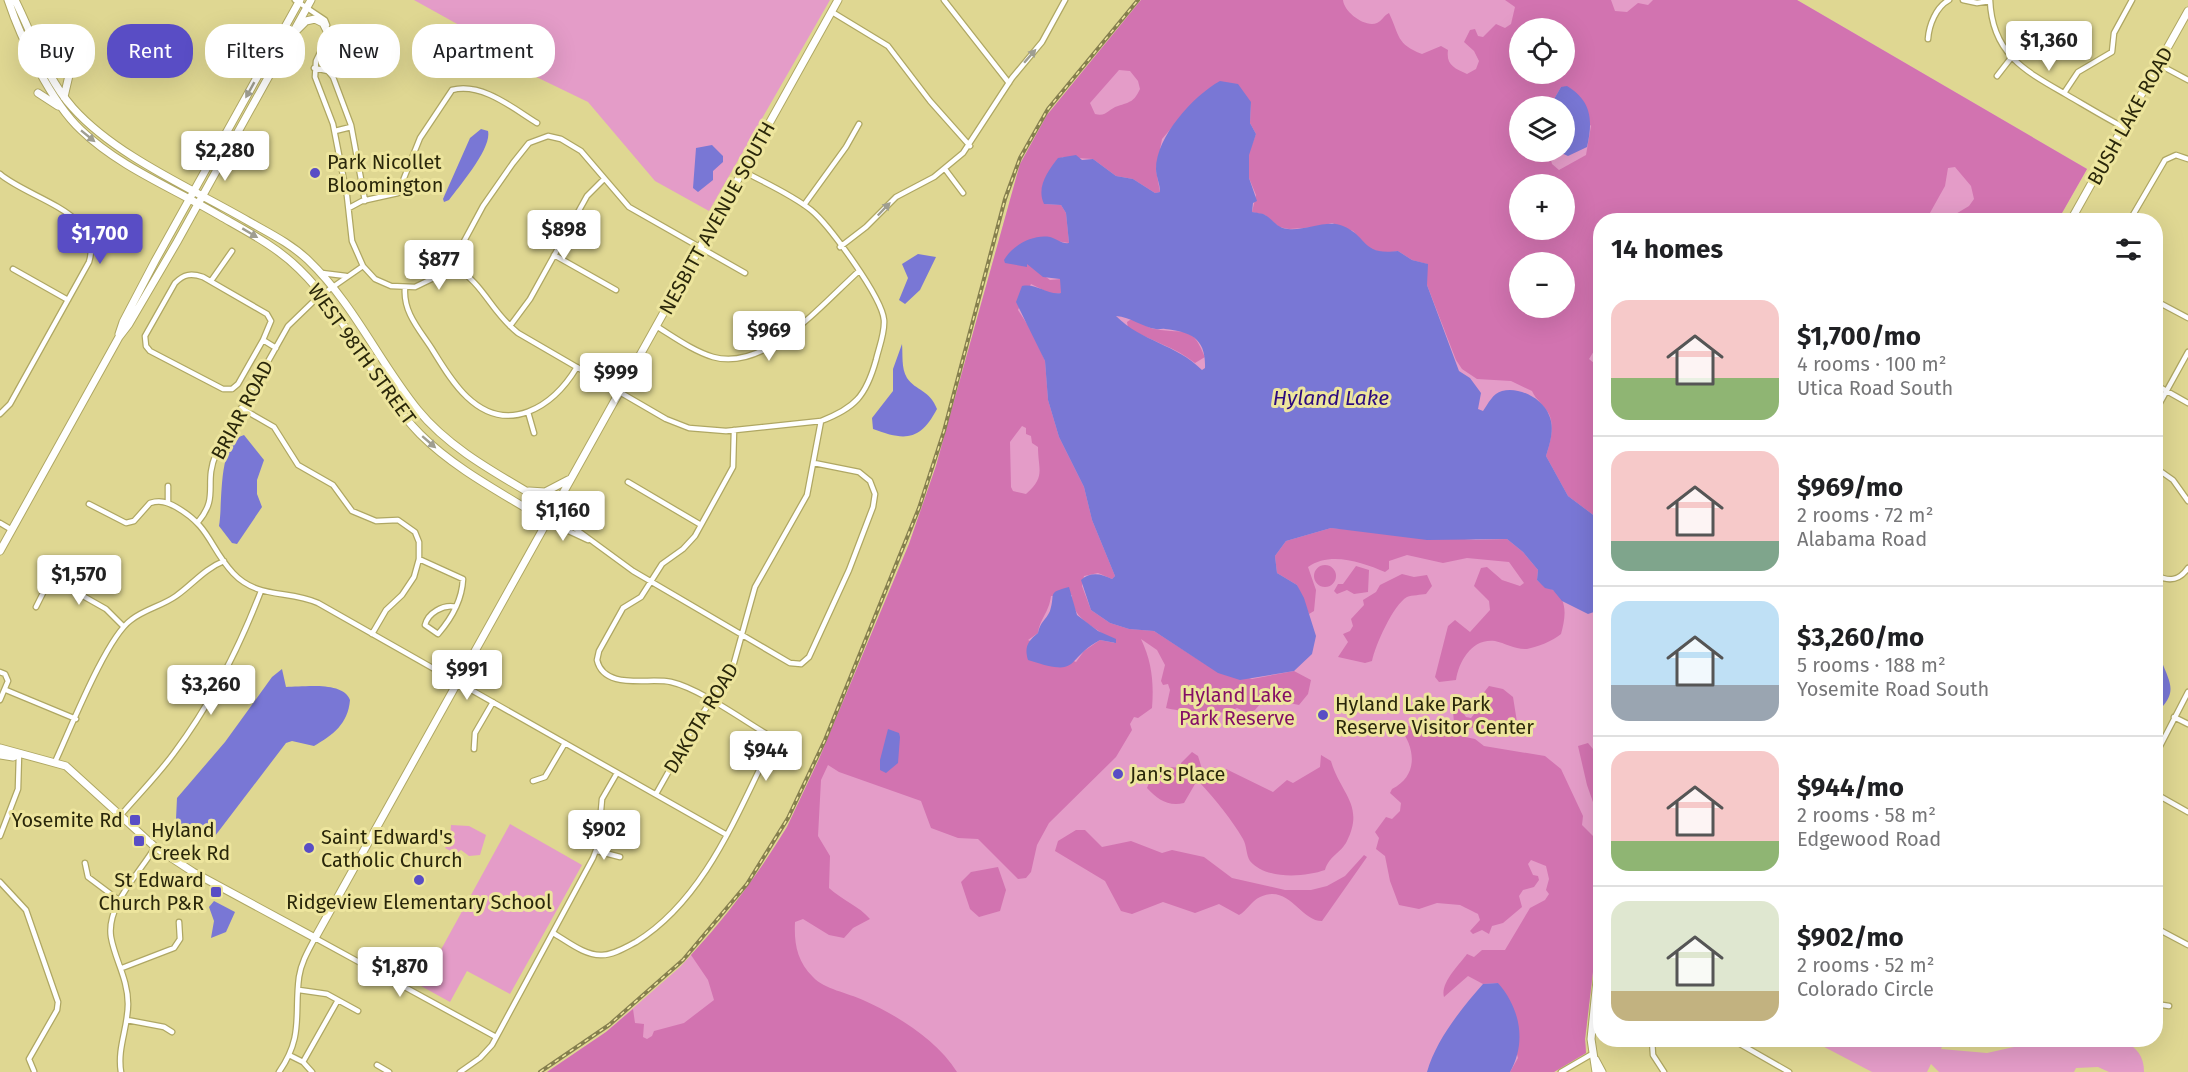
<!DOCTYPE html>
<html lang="en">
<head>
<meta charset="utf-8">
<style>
	:root { --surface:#fff; --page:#f6f6f6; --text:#202124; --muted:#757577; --line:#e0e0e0; --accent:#594dc5 }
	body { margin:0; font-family:"Fira Sans",sans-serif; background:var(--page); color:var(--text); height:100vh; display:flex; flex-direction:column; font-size:22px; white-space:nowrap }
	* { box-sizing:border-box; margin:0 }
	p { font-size:20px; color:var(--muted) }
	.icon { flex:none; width:33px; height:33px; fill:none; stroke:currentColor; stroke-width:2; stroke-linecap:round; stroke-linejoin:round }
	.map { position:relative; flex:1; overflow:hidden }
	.sheet { position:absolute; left:1593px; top:213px; width:570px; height:834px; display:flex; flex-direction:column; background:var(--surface); border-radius:24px; box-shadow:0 6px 24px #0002 }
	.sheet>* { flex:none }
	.top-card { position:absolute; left:18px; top:24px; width:570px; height:54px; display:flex; gap:12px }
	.buttons { position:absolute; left:1509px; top:18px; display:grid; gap:12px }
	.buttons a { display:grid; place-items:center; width:66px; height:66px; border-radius:50%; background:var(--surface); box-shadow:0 6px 24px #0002; font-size:30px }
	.price { position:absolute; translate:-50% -51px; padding:0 14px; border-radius:6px; background:#fff; color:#222; font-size:20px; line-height:39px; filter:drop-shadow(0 2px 3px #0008) }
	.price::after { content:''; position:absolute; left:50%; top:36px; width:18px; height:14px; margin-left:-9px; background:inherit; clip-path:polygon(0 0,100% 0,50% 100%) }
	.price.current { background:var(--accent); color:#fff }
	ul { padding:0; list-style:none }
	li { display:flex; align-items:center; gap:18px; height:150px; padding:0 18px }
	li+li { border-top:2px solid var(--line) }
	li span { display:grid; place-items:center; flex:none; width:168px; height:120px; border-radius:18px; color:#555 }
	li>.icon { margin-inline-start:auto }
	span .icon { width:72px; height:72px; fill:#fffc; stroke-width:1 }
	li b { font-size:26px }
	h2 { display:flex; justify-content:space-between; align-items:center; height:72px; padding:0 18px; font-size:26px }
	.tag { padding:0 21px; border-radius:24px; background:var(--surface); box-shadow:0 6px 24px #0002; font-size:21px; line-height:54px }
	.tag.current { background:var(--accent); color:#fff }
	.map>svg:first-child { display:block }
</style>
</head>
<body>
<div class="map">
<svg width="2188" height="1072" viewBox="0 0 2188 1072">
	<rect width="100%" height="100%" fill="#dfd792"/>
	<path fill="#e49cc8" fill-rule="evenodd" d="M414 0H830L709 211 655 181 588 102 493 56 468 30Z
		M1141 0H1797L2087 169 2058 220H1600V912L1585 1039 1586 1053 1554 1072H547L606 1032 680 967 723 920 763 865 787 827 819 759 909 544 936 466 1020 164 1047 115ZM1520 28H1564V74H1520ZM1520 106H1564V152H1520ZM1520 184H1564V230H1520ZM1520 262H1564V308H1520Z
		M510 824 582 865 510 994 467 971 450 1002 421 986Z
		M451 825 469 826 486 835 480 855 469 856 461 850 456 854 445 848 450 841Z
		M1811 1040H1945L1941 1049 1987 1053 2045 1040H2123C2137 1048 2144 1056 2144 1072H2109L2098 1067 2076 1068 2074 1072H1939L1931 1064 1927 1072H1872Z"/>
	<path fill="#d273b0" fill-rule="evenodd" d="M1141 0H1343C1344 12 1365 28 1377 23 1382 21 1383 16 1389 13 1400 36 1396 44 1422 54L1441 46 1448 50C1446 65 1454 68 1467 74L1476 69 1479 61 1474 51 1464 42 1470 30 1475 29 1478 36 1483 37 1496 24 1505 28 1511 24 1515 7 1505 0H1611L1615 11 1627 12 1638 3 1648 5 1653 0H1797L2087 169 2058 220H1957L1954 215 1969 206 1974 199 1971 186 1955 167 1948 168 1945 186 1926 220H1600V341L1589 359 1600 368V520L1568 496 1546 456C1550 443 1555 427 1549 414 1544 405 1536 400 1532 391L1511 381 1477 379 1462 369 1456 360 1427 285V264L1412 260 1398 251 1385 253 1369 249 1353 231 1332 223 1317 227 1289 229 1279 227 1265 215 1252 212 1256 195 1249 178 1248 155 1256 134 1250 123 1251 102 1185 112 1162 139 1156 170 1160 192 1155 193 1133 179 1116 176 1093 159 1062 157 1044 204 1061 205 1066 213 1069 243 1036 238 1027 242 1008 262 1027 266V263L1050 280 1061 279V293L1051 294 1031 284 1018 310 1033 333 1045 361 1048 400 1059 437 1084 487 1092 520 1115 576 1112 579 1098 573 1084 576 1082 586 1091 610 1110 623 1129 629 1154 631 1205 664 1252 679 1294 671 1311 680 1308 694 1299 705 1265 698 1255 710 1248 713 1237 708C1222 717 1184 712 1166 708L1170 690 1168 684 1163 685 1161 681 1165 665 1157 650 1141 639C1152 662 1154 683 1152 708L1138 718 1134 717 1130 724 1132 730 1116 757 1049 823 1037 845 1031 872 1026 878 1018 879 978 839 958 838 931 828 921 801 839 772 828 765 821 780 818 836 830 856 829 888C842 900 859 906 870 919L853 928 844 938 829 935 803 919 795 922C794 944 797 961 813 977 824 989 848 993 863 1000 897 1015 937 1040 957 1072H547L606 1032 633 1009 635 1023 644 1024 643 1037 647 1039 652 1036 654 1031 684 1023 714 1000 708 980 691 955C728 915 759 873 787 827L819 759 909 544 936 466 1020 164 1047 115ZM1520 28H1564V74H1520ZM1119 70 1130 71 1138 81 1140 89C1134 102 1130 102 1118 106 1108 109 1107 117 1095 114L1090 103ZM1561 87 1591 126 1586 155 1559 170 1552 164 1549 152H1520V106H1550ZM1520 184H1564V230H1520ZM1520 262H1564V308H1520ZM1022 426 1026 428V434L1031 436 1032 443 1038 447C1038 470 1046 476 1026 494L1013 491 1011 487 1010 442ZM1072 595C1071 621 1099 628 1115 643L1100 640 1084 651 1076 662 1028 640 1038 633C1040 618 1049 613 1051 596Z
		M1133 318C1140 322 1148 328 1155 329 1186 335 1191 323 1205 357L1195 363C1175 347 1151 341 1128 328L1127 322Z
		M1331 528 1476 540 1507 539 1523 552 1538 570 1537 580C1543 586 1546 586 1553 590 1569 600 1565 619 1561 634 1553 641 1537 647 1527 649 1516 650 1505 643 1495 641 1472 638 1459 661 1456 680L1439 682 1435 677 1448 626 1455 620 1470 632 1490 610 1489 601 1474 586 1481 568 1487 567 1502 580 1520 586 1524 583 1509 562 1467 558 1443 563 1407 555 1389 561V569L1385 572C1362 562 1330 551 1308 567L1316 590 1314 611 1309 614 1297 585 1277 573 1275 556 1286 541Z
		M1314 576a11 11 0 1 1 22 0a11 11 0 1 1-22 0Z
		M1356 566 1369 570 1368 592 1354 594 1347 590 1337 594 1334 591 1338 584H1343Z
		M1402 574 1414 577 1427 575 1432 586 1426 594C1421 595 1412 595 1407 597 1393 605 1375 646 1372 661L1365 663 1338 657 1348 642 1343 634 1350 631 1353 626 1351 619 1364 605 1363 600 1376 592 1380 585Z
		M1489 686 1503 689 1513 697 1517 722 1510 731 1464 727 1454 723 1453 711 1458 705 1466 717 1471 718 1475 713 1473 706Z
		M1422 722H1432L1446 733 1475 739 1484 746 1545 756 1561 769 1583 816 1582 825 1600 843V912L1585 1039 1586 1053 1554 1072H1510L1518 1058 1498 983 1483 984 1468 976 1444 997C1440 983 1459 965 1467 954L1474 957 1482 950H1505L1530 908 1545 900 1549 894 1546 890 1549 879 1546 866 1531 860 1528 864 1533 875 1538 876 1539 880 1534 887 1523 890 1519 896 1522 907 1503 923 1492 926 1489 934 1482 930 1473 934 1470 931 1480 920 1478 914 1460 905 1437 903 1419 909 1399 905 1390 881 1385 856 1376 849 1379 838 1375 832 1386 817 1392 819 1400 811 1401 803 1390 793 1392 789C1418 776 1416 749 1400 728L1404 724 1414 728 1421 726Z
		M1588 743 1593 749C1592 774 1601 797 1600 822L1587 785 1578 746Z
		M1192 752 1198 756 1203 772 1214 767 1222 771 1226 769 1273 792 1287 780 1293 783 1320 767 1321 755 1331 761C1340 793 1365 805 1347 841 1341 853 1329 856 1325 870 1305 877 1266 880 1250 861 1246 855 1247 846 1243 839 1232 820 1216 800 1201 784H1195L1184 803C1168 807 1157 799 1147 788L1153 773 1170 767 1182 768 1181 763Z
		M1076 830H1085L1102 847 1131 841 1162 853 1172 850 1204 857 1232 878 1285 890H1311L1327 886 1345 876 1364 855 1367 857 1322 921C1300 921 1289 883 1260 897 1251 901 1247 911 1239 915L1219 904 1195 913 1163 902 1132 914 1121 911 1105 881 1055 851 1058 841Z
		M998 867 1006 890 1000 911 979 917 970 909 961 882 971 872Z"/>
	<path fill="#7977d5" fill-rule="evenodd" d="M1220 81 1238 84 1251 102 1250 123 1256 134 1249 155V178L1257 201 1253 203 1252 212C1256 213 1262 213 1265 215 1274 220 1276 228 1288 229 1306 231 1327 219 1343 226 1368 236 1361 256 1398 251L1412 260 1428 264 1427 285 1459 371 1470 378 1481 393 1478 409 1483 411C1488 404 1493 393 1502 391 1519 386 1543 399 1549 415 1555 428 1550 443 1546 456L1568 496 1600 520V604L1597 611 1588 614 1562 601 1553 590 1545 588 1537 580 1538 570 1523 552 1507 539 1427 540 1331 528 1286 541 1275 556 1277 573 1297 585 1304 598 1316 636 1312 654 1294 671 1240 680 1218 673 1154 631 1129 629 1110 623 1091 610 1081 580C1091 571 1102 574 1112 579L1115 576 1092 520 1084 487 1059 437 1048 400 1045 361 1016 302 1022 286C1037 283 1046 295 1061 293L1060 279 1043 277 1027 264V267L1005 263 1004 260C1012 246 1032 234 1050 237 1057 239 1062 244 1069 243L1066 213 1061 205 1044 204C1036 187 1048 171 1058 158L1076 155 1082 160 1093 159 1116 176 1133 179 1155 193 1160 192C1160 184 1156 176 1156 169 1156 137 1193 96 1220 81ZM1116 316C1131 317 1142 327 1156 329 1159 330 1162 328 1165 329 1191 332 1206 338 1205 368L1202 370C1176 344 1142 342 1116 316Z
		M1567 86C1592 101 1593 121 1587 147L1568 156 1559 152H1564V106H1550L1561 87Z
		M481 129 488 131C492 148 460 185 449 200L444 202 443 199 470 138Z
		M712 145 723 156V162L713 171V180L698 192 693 188 696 148Z
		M918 254 936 257 920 290 905 304 899 300 908 278 902 264Z
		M902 344C903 354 901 368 907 378 916 391 930 390 937 409 920 441 905 441 873 429L872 418 893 391V369Z
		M244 435 264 460 257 480V494L262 507 237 544 232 543 219 526C223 505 217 442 244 435Z
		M1069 587 1077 615 1098 631 1116 639V643L1100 640C1063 660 1083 678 1028 660 1024 647 1028 641 1038 633 1040 622 1046 620 1050 611 1056 593 1046 593 1069 587Z
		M2156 658 2161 660C2172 687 2177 692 2156 714Z
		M282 669 286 687C304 687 343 681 350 700 348 724 333 735 314 746L292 741 286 743 215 836H193L179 832 176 819 177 798 225 742 272 677Z
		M888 729 899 733 900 737 898 763 886 773 880 770V760Z
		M214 901 235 912 226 932 211 938 214 921 209 907Z
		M1498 983C1520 1008 1527 1042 1510 1072H1427C1436 1040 1461 1009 1483 984Z"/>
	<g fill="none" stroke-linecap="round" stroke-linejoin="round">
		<defs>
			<path id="street" d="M295 0 325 20 327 25
				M944 0 1009 83
				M1963 0 1977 3 1990 1
				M1990 0C1992 54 2025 71 2067 95 2086 106 2104 117 2123 127
				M832 12 888 46 930 101 970 146
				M329 34 316 61 315 77 333 124 347 196 352 241 363 266 375 279 391 286 415 287 442 274 455 258 483 206 513 163 529 143 548 136 561 139 581 151 629 207 745 273
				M1928 39C1929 25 1936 7 1949 0
				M2158 64 2188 80
				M314 68 328 71 333 77 351 125 365 201
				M1997 76 2011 58
				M2064 93 2078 72 2112 52 2114 33 2132 0
				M335 131 351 127
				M945 169 963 193
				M0 174C29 199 104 213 89 262L10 404 0 414
				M804 205 846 147 859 124
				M349 208 362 201 398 193 420 138 452 90C482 82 514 109 537 123
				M2130 220 2165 160 2176 155 2188 159
				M840 247 866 227 896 197 934 177 963 153 1012 78 1042 42 1065 0
				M554 255 616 290
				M451 264C486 285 489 310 518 333L666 419 689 428 726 431 821 421
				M13 269 68 300
				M322 273 346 276
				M211 281 232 251
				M405 288C403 312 419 329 432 349 442 365 453 384 467 397 508 436 553 407 577 367
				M2156 301 2188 318
				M510 326 530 299 587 196 604 179
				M656 326C674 337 693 351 713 357 766 372 822 304 859 271
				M263 340 238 384 232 389H223L150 351 146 346 145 336 175 283C184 274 191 273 203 277L267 314 271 321 263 340 276 348
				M2156 385 2188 403
				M241 408 274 427 298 465 333 485 352 511 376 521 398 520 415 532 419 542V559L414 577 402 595 386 610 372 634
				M2156 410 2188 352
				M528 412 534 433
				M2156 468 2173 480 2188 501
				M628 482 701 525
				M168 503V486
				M89 504 126 523 134 521 150 503C160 500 167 502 176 507 211 527 209 547 233 573 257 599 288 590 318 603L727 835
				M554 508 562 519 633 571 790 663 801 664 809 657 849 570 873 507 875 494 870 481 859 472 814 463
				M547 521 588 540
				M198 522C220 496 203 484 216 454L288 326 317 298 363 266
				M0 523 12 530
				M419 559 463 579C462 601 452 618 438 634L425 625C428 613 443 604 456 607
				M2156 575C2169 582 2179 581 2188 568
				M36 607 46 587 60 583 106 609 123 626
				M0 672 5 674 8 681 0 700
				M185 688 207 701
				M6 690 76 719
				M2174 717 2188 724
				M474 749 475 733 493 702
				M2156 754 2188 692
				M55 762C70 730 106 638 131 620 145 609 162 606 176 596 193 584 204 569 224 561
				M533 781 545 777 565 743
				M656 794 696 723 732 670 755 587 807 495 821 421C855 408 866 396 876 360 879 347 885 333 884 320 882 297 829 225 811 210 791 194 765 183 743 171
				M2156 794 2188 812
				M120 816C138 795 158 775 174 753 210 705 239 648 261 591
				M0 836 18 789 19 754
				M597 851 620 857
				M85 863 88 877 120 901
				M0 882 26 910 58 1002 57 1010 29 1059 34 1071
				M2156 928 2188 945
				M553 933C567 941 585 956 602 955 614 955 626 947 636 942 704 900 736 816 770 748V739L765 733C740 718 698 688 671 682 650 677 604 691 597 660L599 651 623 608 641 597 662 564 683 549 695 536 733 467 734 430
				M122 968 174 948 180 939 179 922
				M299 990 327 994 358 1011
				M2156 1004 2169 1006
				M127 1020 164 1027 172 1032
				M1652 1040 1653 1055 1664 1072
				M1733 1040 1789 1072
				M289 1055 303 1062 312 1072
				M303 1062 338 1000
				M377 1065 389 1072
				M121 1072C117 1048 128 1028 128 1004 128 979 115 960 111 937 106 905 140 873 155 847
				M279 1072C304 1036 294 1015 299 977 301 963 308 951 315 938L496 1037
				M460 1072 480 1058 492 1045 593 858 598 845 602 799 617 773
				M1561 1072 1592 1054"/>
			<path id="secondary" d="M8 0C21 39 51 102 81 130 119 167 175 189 220 216 248 232 277 247 299 269 349 317 372 385 420 434 456 470 504 494 547 521
				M15 0C33 36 46 78 73 108 116 156 191 188 248 221 269 233 290 243 308 260 354 304 379 362 418 410 453 453 508 479 554 508
				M297 30 306 21 315 19 323 23 329 35
				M38 93 58 106
				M64 97 70 71
				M2071 220 2188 11
				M119 334 123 322 155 261 300 0
				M529 491 545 492 568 480
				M0 551 119 337 129 324 177 242 311 0
				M0 748 66 766 155 847 193 872 315 938 838 0
				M0 755 13 757 19 754
				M1595 1059 1602 1072
				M1596 1072 1591 1039 1600 951"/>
		</defs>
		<use href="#street" stroke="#afa763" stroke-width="7"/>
		<use href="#secondary" stroke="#afa763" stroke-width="9"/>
		<use href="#street" stroke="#fff" stroke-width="4.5"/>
		<use href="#secondary" stroke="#fff" stroke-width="7"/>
		<defs>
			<path id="rail" d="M540 1072 609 1025 683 960 747 884 788 818 825 740 919 508 944 431 1005 199 1020 158 1048 109 1138 0"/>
		</defs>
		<use href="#rail" stroke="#857f4e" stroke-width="4"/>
		<use href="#rail" stroke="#ede59e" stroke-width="1.5" stroke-dasharray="4.5" stroke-linecap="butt"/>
	</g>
	<defs><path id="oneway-solid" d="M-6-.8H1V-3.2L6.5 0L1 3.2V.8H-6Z" transform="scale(1.5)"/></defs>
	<g fill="#9f9e91">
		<use href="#oneway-solid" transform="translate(1030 56) rotate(-49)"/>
		<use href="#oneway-solid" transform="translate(250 90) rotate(119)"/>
		<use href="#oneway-solid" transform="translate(88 136) rotate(39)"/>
		<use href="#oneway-solid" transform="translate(884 209) rotate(-46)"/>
		<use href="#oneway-solid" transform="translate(250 233) rotate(31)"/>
		<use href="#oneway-solid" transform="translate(429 442) rotate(41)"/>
	</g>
	<g fill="#594dc5" stroke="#ede59e" stroke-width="2">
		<circle cx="315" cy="173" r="6"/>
		<circle cx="1323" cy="715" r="6"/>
		<circle cx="1118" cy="774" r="6"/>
		<rect x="129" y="814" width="12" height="12" rx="3"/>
		<rect x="133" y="835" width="12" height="12" rx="3"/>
		<circle cx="309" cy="848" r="6"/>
		<circle cx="419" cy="880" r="6"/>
		<rect x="210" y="886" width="12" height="12" rx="3"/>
	</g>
	<g text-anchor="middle" stroke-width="6" stroke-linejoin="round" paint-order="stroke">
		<g font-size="20" fill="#2a270a" stroke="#ede59e">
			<text transform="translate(2130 116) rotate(-61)" y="7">BUSH LAKE ROAD</text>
			<text transform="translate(717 218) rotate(-61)" y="7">NESBITT AVENUE SOUTH</text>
			<text transform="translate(362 354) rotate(54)" y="7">WEST 98TH STREET</text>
			<text transform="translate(242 410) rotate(-62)" y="7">BRIAR ROAD</text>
			<text transform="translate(701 718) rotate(-59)" y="7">DAKOTA ROAD</text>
		</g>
		<g font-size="20" fill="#2a270a" stroke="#ede59e" text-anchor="start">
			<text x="327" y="169">Park Nicollet<tspan x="327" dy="23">Bloomington</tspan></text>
			<text x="1335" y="711">Hyland Lake Park<tspan x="1335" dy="23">Reserve Visitor Center</tspan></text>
			<text x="1130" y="781">Jan's Place</text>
			<text x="123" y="827" text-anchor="end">Yosemite Rd</text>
			<text x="151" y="837">Hyland<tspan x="151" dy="23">Creek Rd</tspan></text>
			<text x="321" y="844">Saint Edward's<tspan x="321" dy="23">Catholic Church</tspan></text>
			<text x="204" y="887" text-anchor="end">St Edward<tspan x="204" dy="23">Church P&amp;R</tspan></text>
			<text x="419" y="909" text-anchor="middle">Ridgeview Elementary School</text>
		</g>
		<g font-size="20" fill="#850f66" stroke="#ede59e">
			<text x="1237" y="702">Hyland Lake<tspan x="1237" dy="23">Park Reserve</tspan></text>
		</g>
		<g font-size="21" font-style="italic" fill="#2b0a7f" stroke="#ede59e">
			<text x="1331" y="405">Hyland Lake</text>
		</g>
	</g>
</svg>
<div class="buttons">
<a><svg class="icon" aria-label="locate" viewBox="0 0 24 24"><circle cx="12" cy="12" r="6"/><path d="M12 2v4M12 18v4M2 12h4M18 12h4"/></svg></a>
<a><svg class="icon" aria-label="layers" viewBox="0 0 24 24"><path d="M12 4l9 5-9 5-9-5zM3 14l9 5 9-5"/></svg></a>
<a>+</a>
<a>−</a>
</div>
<b class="price" style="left:2049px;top:72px">$1,360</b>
<b class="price" style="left:225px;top:182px">$2,280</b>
<b class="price" style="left:564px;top:261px">$898</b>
<b class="price current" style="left:100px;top:265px">$1,700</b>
<b class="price" style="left:439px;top:291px">$877</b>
<b class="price" style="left:769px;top:362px">$969</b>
<b class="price" style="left:616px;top:404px">$999</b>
<b class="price" style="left:563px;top:542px">$1,160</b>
<b class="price" style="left:79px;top:606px">$1,570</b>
<b class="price" style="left:467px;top:701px">$991</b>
<b class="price" style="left:211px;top:716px">$3,260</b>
<b class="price" style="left:766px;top:782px">$944</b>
<b class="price" style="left:604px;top:861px">$902</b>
<b class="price" style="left:400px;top:998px">$1,870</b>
<div class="top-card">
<a class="tag">Buy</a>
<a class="tag current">Rent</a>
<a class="tag">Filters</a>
<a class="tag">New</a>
<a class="tag">Apartment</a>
</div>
<section class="sheet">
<h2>14 homes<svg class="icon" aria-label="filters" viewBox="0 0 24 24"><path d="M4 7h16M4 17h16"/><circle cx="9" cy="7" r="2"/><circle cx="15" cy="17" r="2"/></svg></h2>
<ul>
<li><span style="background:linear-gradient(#f6c9c9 65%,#8fb573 0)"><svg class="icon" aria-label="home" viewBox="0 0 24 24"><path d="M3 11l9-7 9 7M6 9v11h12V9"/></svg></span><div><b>$1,700/mo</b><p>4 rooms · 100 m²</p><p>Utica Road South</p></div></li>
<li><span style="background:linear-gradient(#f6c9c9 75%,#7fa58c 0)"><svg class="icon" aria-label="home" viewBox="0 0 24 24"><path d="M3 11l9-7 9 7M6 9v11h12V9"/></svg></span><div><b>$969/mo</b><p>2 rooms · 72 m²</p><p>Alabama Road</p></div></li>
<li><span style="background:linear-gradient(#bfe0f5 70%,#9aa5b1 0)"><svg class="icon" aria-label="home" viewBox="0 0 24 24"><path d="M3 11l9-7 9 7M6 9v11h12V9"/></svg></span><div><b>$3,260/mo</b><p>5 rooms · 188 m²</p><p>Yosemite Road South</p></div></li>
<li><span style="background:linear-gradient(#f6c9c9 75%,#8fb573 0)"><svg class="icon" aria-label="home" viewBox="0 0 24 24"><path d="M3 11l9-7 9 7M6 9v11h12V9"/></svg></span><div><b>$944/mo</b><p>2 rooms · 58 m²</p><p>Edgewood Road</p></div></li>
<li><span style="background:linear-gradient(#dfe7d0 75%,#c2b280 0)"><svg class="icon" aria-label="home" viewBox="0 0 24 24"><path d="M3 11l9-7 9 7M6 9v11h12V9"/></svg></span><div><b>$902/mo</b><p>2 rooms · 52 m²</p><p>Colorado Circle</p></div></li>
</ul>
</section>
</div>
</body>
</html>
